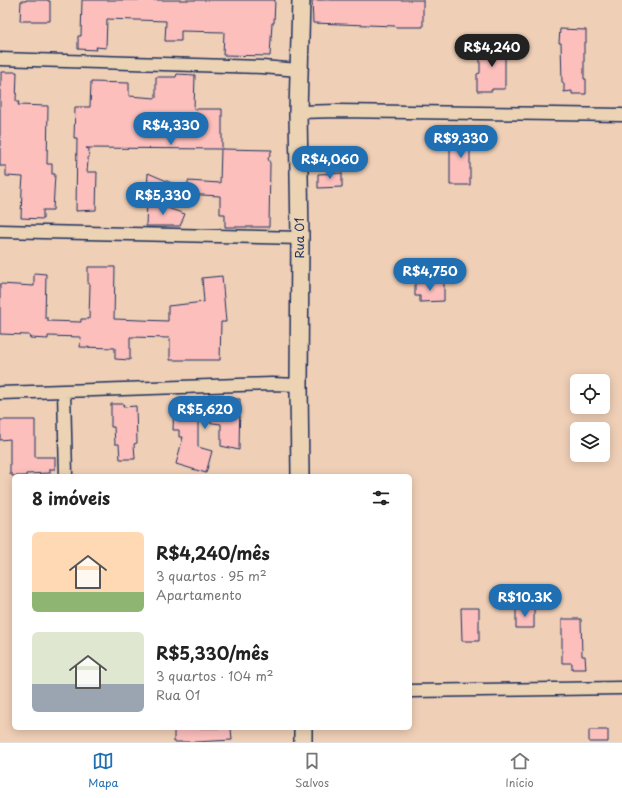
<!DOCTYPE html>
<html lang="pt">
<head>
<meta charset="utf-8">
<style>
	:root { --surface:#fff; --page:#f2f2f2; --text:#222; --muted:#767676; --line:#e0e0e0; --accent:#1f6fb2 }
	body { margin:0; font-family:"Playpen Sans",sans-serif; background:var(--page); color:var(--text); height:100vh; display:flex; flex-direction:column; font-size:15px; white-space:nowrap }
	* { box-sizing:border-box; margin:0 }
	p { font-size:13px; color:var(--muted) }
	.icon { flex:none; width:22px; height:22px; fill:none; stroke:currentColor; stroke-width:2; stroke-linecap:round; stroke-linejoin:round }
	.map { position:relative; flex:1; overflow:hidden }
	.drawer { position:absolute; left:12px; top:474px; width:400px; height:256px; display:flex; flex-direction:column; background:var(--surface); border-radius:6px; box-shadow:0 2px 10px #0003 }
	.drawer>* { flex:none }
	.tools { position:absolute; left:570px; top:374px; display:grid; gap:8px }
	.tools a { display:grid; place-items:center; width:40px; height:40px; border-radius:6px; background:var(--surface); box-shadow:0 2px 10px #0003; font-size:20px }
	.price { position:absolute; translate:-50% -34px; padding:0 9px; border-radius:14px; background:var(--accent); color:#fff; font-size:13px; line-height:26px; filter:drop-shadow(0 1px 2px #0008) }
	.price::after { content:''; position:absolute; left:50%; top:24px; width:12px; height:9px; margin-left:-6px; background:inherit; clip-path:polygon(0 0,100% 0,50% 100%) }
	.price.current { background:#222; color:#fff }
	ul { padding:0; list-style:none }
	li { display:flex; align-items:center; gap:12px; height:100px; padding:0 20px }
	li span { display:grid; place-items:center; flex:none; width:112px; height:80px; border-radius:6px; color:#555 }
	li>.icon { margin-inline-start:auto }
	span .icon { width:48px; height:48px; fill:#fffc; stroke-width:1 }
	li b { font-size:17px }
	h2 { display:flex; justify-content:space-between; align-items:center; height:48px; padding:0 20px; font-size:17px }
	.menu { display:flex; justify-content:space-around; align-items:center; height:56px; border-top:1px solid var(--line); background:var(--surface); font-size:11px; color:var(--muted) }
	.menu a { display:grid; justify-items:center; gap:2px }
	.menu .current { color:var(--accent) }
	.map>svg:first-child { display:block }
</style>
</head>
<body>
<div class="map">
<svg width="622" height="742" viewBox="0 0 622 742">
	<rect width="100%" height="100%" fill="#efcfb6"/>
	<filter id="ink" filterUnits="userSpaceOnUse"><feTurbulence type="fractalNoise" baseFrequency=".025" numOctaves="2"/><feDisplacementMap in="SourceGraphic" scale="8" xChannelSelector="R" yChannelSelector="G"/><feConvolveMatrix kernelMatrix="1 2 1 2 8 2 1 2 1" color-interpolation-filters="sRGB"/></filter>
	<g filter="url(#ink)">
		<path fill="#fcbfbc" stroke="#1b2f5e" d="M26 0H48V1H50V21H20L21 1H26Z
			M82 0H275L274 23H272L270 56 223 55 224 32 181 31V41H165L166 21 107 19 106 48 96 47 97 50 78 49V36H81Z
			M312 0H423V27H395V26L313 23Z
			M560 29 586 30V43H584V79H586V94H572V91L564 92V83L562 82 561 43H559Z
			M480 44H505V89H492V91H477V74L480 73Z
			M1 72H17L16 102H19L18 105 48 106 47 164H52V174H55L53 210H43V219L21 218 22 189 23 177 6 176V166H0V83H1Z
			M177 74 195 75 194 109H222V149L272 150 268 159 270 163 269 227H225V214H220V196L147 192 148 173 188 190V181L220 183 221 149 86 148 89 149 87 172H97L96 210 76 211 77 138H74L75 107H90L91 82 129 83V96L156 98V77H176Z
			M457 134H474V150H470V185H450V137H457Z
			M342 173V187L318 188V174Z
			M147 201 185 214 180 226H146Z
			M88 267H115L114 319 168 321V306L204 302 202 278 222 276 226 322H221L220 360H170V338L130 337V360L115 359V348L80 347 81 337 48 336V339L30 338 29 335 0 334V284L34 286V273L46 274 45 318H48V321L81 322V319H89L90 284H88Z
			M444 282V301L420 302V296H415V283Z
			M222 399H240L239 450 221 446V424L198 421V447L212 451 206 473 176 464 183 437H179V430H173L174 404 222 405Z
			M111 404H124L123 407 136 406 137 443 134 444 135 459H120L119 444H115L114 427H111Z
			M0 420H35V457H55V469H50V473L26 474V476H12V474H10V439L0 440Z
			M461 608H479V641H462Z
			M516 608H534V628H516Z
			M562 619H581L582 656H585L586 669H572V663H562Z
			M174 728H231L232 740 195 742H174Z
			M589 730H608V742H589Z"/>
		<g fill="none" stroke-linecap="round" stroke-linejoin="round">
			<defs>
				<path id="street" d="M0 59 262 67 299 70
					M298 112 338 111 622 115
					M0 231 300 238
					M64 391 66 476
					M0 393 64 391 272 384 299 385
					M410 691 621 688"/>
				<path id="secondary" d="M300 476 299 385 300 238 298 112 301 0
					M303 728V742"/>
			</defs>
			<use href="#street" stroke="#1b2f5e" stroke-width="15"/>
			<use href="#secondary" stroke="#1b2f5e" stroke-width="20"/>
			<use href="#street" stroke="#ecd3b4" stroke-width="12"/>
			<use href="#secondary" stroke="#ecd3b4" stroke-width="17"/>
		</g>
	</g>
	<g text-anchor="middle" stroke-width="4" stroke-linejoin="round" paint-order="stroke">
		<g font-size="12" fill="#1b2f5e" stroke="#ecd3b4">
			<text transform="translate(300 238) rotate(-90)" y="4">Rua 01</text>
		</g>
	</g>
</svg>
<div class="tools">
<a><svg class="icon" aria-label="locate" viewBox="0 0 24 24"><circle cx="12" cy="12" r="6"/><path d="M12 2v4M12 18v4M2 12h4M18 12h4"/></svg></a>
<a><svg class="icon" aria-label="layers" viewBox="0 0 24 24"><path d="M12 4l9 5-9 5-9-5zM3 14l9 5 9-5"/></svg></a>
</div>
<b class="price current" style="left:492px;top:68px">R$4,240</b>
<b class="price" style="left:171px;top:146px">R$4,330</b>
<b class="price" style="left:461px;top:159px">R$9,330</b>
<b class="price" style="left:330px;top:180px">R$4,060</b>
<b class="price" style="left:163px;top:216px">R$5,330</b>
<b class="price" style="left:430px;top:292px">R$4,750</b>
<b class="price" style="left:205px;top:430px">R$5,620</b>
<b class="price" style="left:525px;top:618px">R$10.3K</b>
<section class="drawer">
<h2>8 imóveis<svg class="icon" aria-label="filters" viewBox="0 0 24 24"><path d="M4 7h16M4 17h16"/><circle cx="9" cy="7" r="2"/><circle cx="15" cy="17" r="2"/></svg></h2>
<ul>
<li><span style="background:linear-gradient(#ffd9b3 75%,#8fb573 0)"><svg class="icon" aria-label="home" viewBox="0 0 24 24"><path d="M3 11l9-7 9 7M6 9v11h12V9"/></svg></span><div><b>R$4,240/mês</b><p>3 quartos · 95 m²</p><p>Apartamento</p></div></li>
<li><span style="background:linear-gradient(#dfe7d0 65%,#9aa5b1 0)"><svg class="icon" aria-label="home" viewBox="0 0 24 24"><path d="M3 11l9-7 9 7M6 9v11h12V9"/></svg></span><div><b>R$5,330/mês</b><p>3 quartos · 104 m²</p><p>Rua 01</p></div></li>
</ul>
</section>
</div>
<nav class="menu">
<a class="current"><svg class="icon" aria-label="map" viewBox="0 0 24 24"><path d="M3 6l6-2 6 2 6-2v14l-6 2-6-2-6 2zM9 4v14M15 6v14"/></svg>Mapa</a>
<a><svg class="icon" aria-label="saved" viewBox="0 0 24 24"><path d="M7 4h10v16l-5-4-5 4z"/></svg>Salvos</a>
<a><svg class="icon" aria-label="home" viewBox="0 0 24 24"><path d="M3 11l9-7 9 7M6 9v11h12V9"/></svg>Início</a>
</nav>
</body>
</html>
